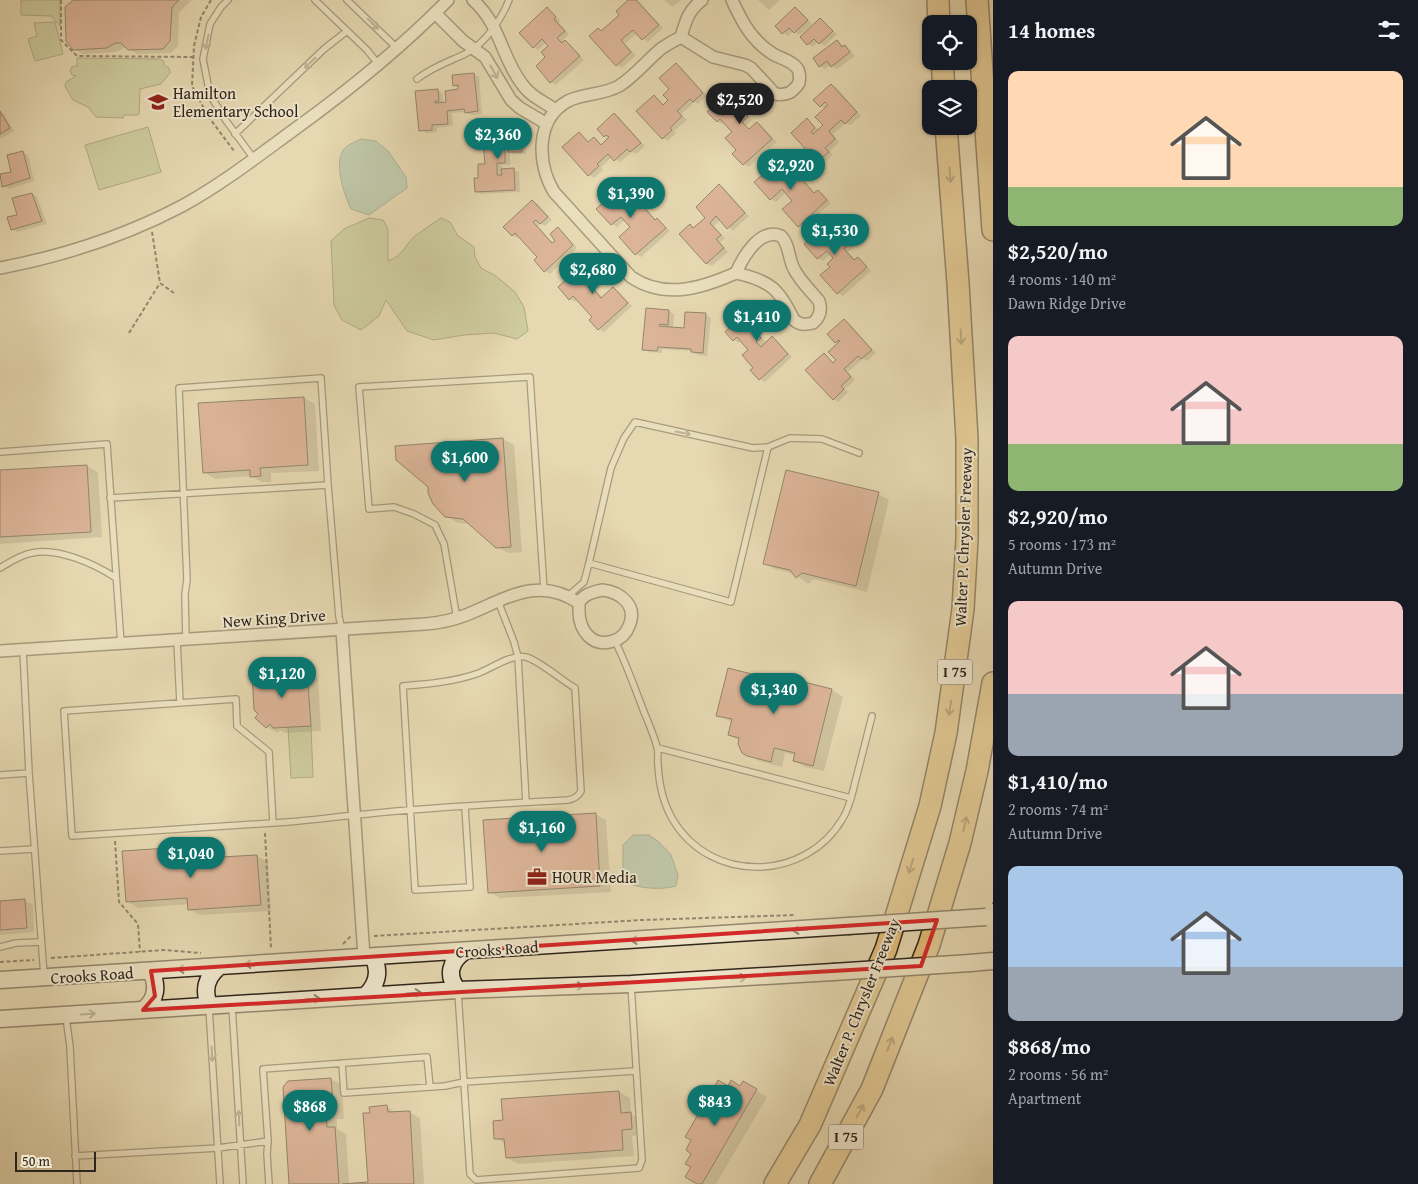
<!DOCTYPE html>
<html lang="en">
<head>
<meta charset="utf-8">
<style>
	:root { --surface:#171b24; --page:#20242c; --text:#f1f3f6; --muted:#9ea1a6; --accent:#0f766e }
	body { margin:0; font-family:"Gentium Book Plus",serif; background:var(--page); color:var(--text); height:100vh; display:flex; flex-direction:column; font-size:19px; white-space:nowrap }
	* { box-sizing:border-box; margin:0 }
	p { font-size:16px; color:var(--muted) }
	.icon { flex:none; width:28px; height:28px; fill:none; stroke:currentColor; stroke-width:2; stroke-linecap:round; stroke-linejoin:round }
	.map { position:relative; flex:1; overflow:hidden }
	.drawer { display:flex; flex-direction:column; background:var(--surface); width:425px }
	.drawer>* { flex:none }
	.tools { position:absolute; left:922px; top:15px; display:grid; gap:10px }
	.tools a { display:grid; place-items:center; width:55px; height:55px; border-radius:10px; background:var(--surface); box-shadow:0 1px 4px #0004; font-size:25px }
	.scale { position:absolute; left:15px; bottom:12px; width:81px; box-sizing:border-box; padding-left:5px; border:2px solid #2f251c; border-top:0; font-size:14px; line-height:18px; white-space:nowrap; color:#2f251c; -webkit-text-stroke:4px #efe6cc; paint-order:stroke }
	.price { position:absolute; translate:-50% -42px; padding:0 11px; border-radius:18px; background:var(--accent); color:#fff; font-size:16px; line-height:32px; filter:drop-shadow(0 1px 2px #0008) }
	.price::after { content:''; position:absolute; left:50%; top:30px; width:15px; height:11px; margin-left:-8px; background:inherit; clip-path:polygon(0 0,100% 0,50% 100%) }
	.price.on { background:#222; color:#fff }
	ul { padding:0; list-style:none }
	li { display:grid; align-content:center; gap:10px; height:265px; padding:0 15px }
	li span { display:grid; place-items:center; height:155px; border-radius:10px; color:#555 }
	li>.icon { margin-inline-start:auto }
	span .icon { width:90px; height:90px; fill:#fffc; stroke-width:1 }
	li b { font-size:21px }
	h2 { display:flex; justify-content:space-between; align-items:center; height:60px; padding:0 15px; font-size:21px }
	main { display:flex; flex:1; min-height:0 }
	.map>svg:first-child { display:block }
</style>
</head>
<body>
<main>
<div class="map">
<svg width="993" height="1184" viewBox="0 0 993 1184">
	<rect width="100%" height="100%" fill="#e6d8b1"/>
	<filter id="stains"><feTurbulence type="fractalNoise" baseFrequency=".004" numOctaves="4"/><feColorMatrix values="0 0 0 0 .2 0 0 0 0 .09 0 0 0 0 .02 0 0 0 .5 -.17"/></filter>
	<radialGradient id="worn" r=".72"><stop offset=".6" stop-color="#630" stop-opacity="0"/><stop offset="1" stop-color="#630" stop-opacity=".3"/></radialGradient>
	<path fill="#b3bf8d" stroke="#717254" d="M21 0H60V26L51 16 21 15Z
		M55 22 63 54 35 61 28 39 37 36 34 23Z
		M77 58 160 59 164 61V65L169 68 170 73 161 84 140 89 139 114 138 115H124L123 118 96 117 88 107 73 100 65 86 66 82 76 76 72 75 70 70 72 67 77 66Z
		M148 127 161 172 99 190 85 145Z
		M369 218 383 220 388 229V261C404 255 404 246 414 237 423 230 432 224 441 218L450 222 458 236 474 247 475 257 481 268 496 276 515 292 524 307 528 331 517 339 494 333 464 335 434 340 407 331 386 300 379 316 361 330 342 320 334 305 331 241 344 229Z
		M311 726 313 777 291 778 288 727Z"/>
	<path fill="#97baa8" stroke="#6d7e70" d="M361 139 376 141 388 151 406 177 407 188 369 215 351 209C344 194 332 160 346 147 350 144 356 141 361 139Z
		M633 835H649L659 842 671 855 678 875 676 886C663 890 638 889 626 882L623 871V845Z"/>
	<path fill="#0003" d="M75 0H192L179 12 178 46 171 53 137 54 126 47 116 52 83 54 74 49Z
		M630 0H638L663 28 648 42 637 33 625 44 636 55 622 68 617 65 598 29 603 32 621 15Z
		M664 0H681L673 7Z
		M758 0H780L769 10Z
		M795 8 800 11 812 24 800 35 793 31 788 36 783 33Z
		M547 9 560 20 558 22 569 34 563 40 570 44 584 60 556 85 551 82 547 57 550 46 547 42 538 50 533 47Z
		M821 20 837 34 825 46 818 42 813 47 808 44Z
		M837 41 850 50 855 56 837 69 831 65 825 69 820 66Z
		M676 64 681 67 707 96 698 104 695 102 681 114 687 120 674 131 676 133 668 141 662 138 654 96 664 105 670 100Z
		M474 74 479 77 482 114 471 115 466 112 452 113 453 126 437 128V132L426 133 421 130 437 90 442 93 444 103H448L459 91V88L454 85Z
		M739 85 744 88 758 104 747 114 752 120 746 126 750 130 757 123 762 126 777 142 749 167 744 164 734 132 725 122 722 124 717 121Z
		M832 85 837 88 861 116 850 125 846 123 833 134 839 142 830 151 833 155 823 164 818 161 792 133 807 120 819 130 825 125 826 109 821 106Z
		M0 112 4 114 14 131 0 139Z
		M614 115 619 117 645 146 636 154 632 152 620 162 612 157 601 167 603 170 594 178 589 175 564 147 579 133 589 142 594 138 602 145 609 138 605 136Z
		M520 130 525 133 526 154H514L510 152V165H502V170H514L519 172 520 192 481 194 476 191 479 179 487 165Z
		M23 152 28 155 34 181 9 189 4 186Z
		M784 157 789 160 798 170 795 173 802 181 816 194 818 191 823 194 831 203 803 228 798 226 794 201 786 192 776 202 771 199Z
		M625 185 637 196 636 198 657 221 662 223 670 231 641 257 636 254 621 237 632 227 625 220 617 227 612 224 598 209Z
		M719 185 724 188 749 216 733 231 721 220 714 226 725 238 720 242 728 252 712 266 707 264 680 234 690 226 695 229 707 218Z
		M32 194 37 197 47 224 17 232 12 229 18 215Z
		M533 201 538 204 552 220 545 226 540 223 538 226 554 244 557 241 558 229 563 232 577 248 550 274 545 271 539 257 520 236 517 238 512 235Z
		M833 219 838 222 847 231 844 234 855 246 848 252 856 261 858 259 863 262 871 271 843 296 838 293 822 276 831 267 835 258 831 254 823 261 818 258Z
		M587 262 592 265 607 281 599 288 594 285 592 286 603 298 613 288 618 291 632 306 604 332 599 329 594 317 578 299 575 302 570 299Z
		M756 306 761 308 774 323 760 335 767 343 772 338 777 341 792 357 765 382 760 379 749 350 741 341 739 343 734 340Z
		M647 310 669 311 674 314 673 328 685 329 706 315 711 318 707 356 697 355 692 351 662 349V353L649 352 644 349Z
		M844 320 849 323 876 353 867 361 863 359 848 372 855 380 845 389 848 392 838 402 833 399 824 355 834 363 838 360V344L828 335Z
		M304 398 315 404 319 471 271 473V482H262L251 476 215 479 204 472 200 405Z
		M503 439 514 445 522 552 508 553 497 547 471 524 458 523 446 516 429 486Z
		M87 466 98 472 102 537 0 544V471Z
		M878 494 889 500 867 592 814 579 808 584 795 574 775 569 764 563Z
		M307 672 318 678 321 731 285 733 280 730 278 733 267 727 260 714 253 675Z
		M785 679 832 690 843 697 824 771 805 767 794 760 796 756 785 753 782 767 759 761 748 755 740 741 729 735 732 722 718 715 784 684Z
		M595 814 606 820 611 892 500 898 489 892Z
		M184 848 194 854 195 860 257 856 268 862 271 911 200 915 189 909V904L138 908 127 901Z
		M25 901 33 905 34 932 0 935V902Z
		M331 1079 342 1085 344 1119H337V1129L346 1134 349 1184H290Z
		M743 1083 767 1097 716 1184H699L693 1167 728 1087H741Z
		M619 1092 630 1098 631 1114 642 1120 643 1135 632 1136 634 1156 518 1164 507 1158 506 1144 496 1138Z
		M387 1107 397 1113 409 1112 420 1118 424 1184H361L369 1183 371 1114Z"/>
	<path fill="#d0897c" stroke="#2f251c" d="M73 0H179L172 7 170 41 163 49 128 50 121 43H115L107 48 73 50 66 41 65 7Z
		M628 0H636L659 25 642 40 633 30 621 40 631 52 616 66 589 36 598 28 601 31 619 15 616 11Z
		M547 7 556 17 554 19 565 31 557 38 562 43 565 40 580 56 550 83 536 66 545 57 541 52 548 46 542 39 533 48 519 33Z
		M795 7 808 20 794 33 789 28 782 34 775 26Z
		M820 18 833 31 819 44 814 39 807 45 800 37Z
		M837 40 842 47 845 45 850 52 831 67 827 61 819 67 813 58Z
		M676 63 703 93 693 102 690 99 677 111 682 116 670 128 672 130 662 139 636 111 654 95 663 105 668 100 663 95 669 89 659 78Z
		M474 73 478 111 465 113 464 109 447 111 448 124 432 125V130L419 131 415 91 438 89 439 101H435V103L446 102 445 91 458 89V85L453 86 452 75Z
		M738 84 754 101 743 111 748 117 742 122 749 129 757 122 772 139 743 165 732 154 736 150 725 138 732 132 720 119 717 122 707 112Z
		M831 84 857 112 845 124 841 120 829 131 835 139 825 148 829 152 817 162 791 133 807 118 815 128 811 132 813 134 823 125 815 117 828 105 825 102 820 107 813 100Z
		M0 111 10 128 0 134Z
		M614 113 641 143 630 152 627 149 614 161 608 154 597 164 599 166 588 176 562 147 579 132 588 142 594 137 601 145 609 137 606 135 604 137 597 129Z
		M521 129 522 152H508V148H505V163H497V175H502L501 169 514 168 515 190 475 192 474 178H478V164H485L482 130Z
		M23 151 30 178 2 187 0 174 11 172 7 155Z
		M784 156 794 167 791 170 800 180 802 179 814 193 818 190 827 200 798 227 782 209 792 201 782 189 770 200 754 182Z
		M624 183 633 193 632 194 655 220 657 218 666 228 635 255 619 237 630 227 621 217 611 225 596 209Z
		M719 184 745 213 727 229 716 216 710 223 721 235 716 239 724 248 706 264 679 234 690 224 693 228 705 218 696 207Z
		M32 193 42 221 11 230 7 217 17 215 12 198Z
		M532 200 548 217 540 224 536 220 533 222 552 243 555 241 550 234 558 227 573 245 544 272 534 260 537 257 515 233 512 236 503 227Z
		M833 217 842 228 839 230 850 243 844 249 854 260 858 257 867 267 837 294 820 275 830 267 827 264 833 258 827 251 817 259 804 244Z
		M587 260 603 278 593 286 589 281 588 283 601 298 613 287 628 303 598 330 589 320 592 317 573 296 569 300 558 287Z
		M756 304 770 319 756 332 761 338 756 342 761 347 772 336 788 354 759 380 750 370 753 368 742 355 748 350 737 337 733 341 725 332Z
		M646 308 669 310 668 325 660 324 659 326 684 328 685 312 706 313 703 353 691 352V349L658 347 657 351 642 350Z
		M844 319 872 350 861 359 858 356 844 369 851 377 841 386 844 389 833 400 805 370 824 353 833 363 836 360 828 352 840 341 839 340 835 343 827 334Z
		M304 397 308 465 260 468 261 476 250 477V470L203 473 198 403Z
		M503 438 511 547 496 548 463 519 445 517 433 504 428 493V487L396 460 395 446Z
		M87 465 91 532 0 537V470Z
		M786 470 879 492 856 586 802 573 796 578 790 570 763 564Z
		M728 668 783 682 784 677 832 689 813 766 793 761 795 753 774 748 771 762 747 756 742 753 738 744 739 738 728 735 732 719 716 716Z
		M307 671 311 726 273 728 270 724 266 728 255 718 258 714 254 710 252 674Z
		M596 813 600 886 488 893 483 820Z
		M184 847 185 859 257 855 261 905 188 910 187 898 126 902 122 851Z
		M25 899 27 928 0 930V901Z
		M331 1078 334 1113H326L327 1127H335L339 1184H289L283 1087 288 1081Z
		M718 1080 728 1086 731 1080 740 1086 743 1081 757 1089 702 1184H697L685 1177 691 1167 685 1164 691 1154 686 1150 691 1140 685 1137Z
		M619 1091 621 1113 631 1112 632 1129 622 1130 623 1150 506 1158 504 1139H494L493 1121 503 1120 501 1099Z
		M387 1105 388 1112 410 1111 414 1184H342L368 1182 363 1113H370L369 1107Z"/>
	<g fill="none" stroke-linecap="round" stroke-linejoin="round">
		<defs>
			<path id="service" d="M228 0 221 7 210 24 203 59 210 95 227 122 254 159
				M315 0 367 50 379 65
				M347 0 398 49
				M417 79C432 67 448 62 465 54 485 44 501 20 509 0
				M235 134 324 49 347 31
				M0 452 107 444 121 644
				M110 498 328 485
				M589 563 611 468 624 438 635 422 753 448 768 447 790 438 822 439 859 453
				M0 568C10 562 20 555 32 553 57 547 95 564 116 578
				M568 596 584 582 589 563 731 602 768 447
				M498 601 514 642 518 657 526 802
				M457 619 444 544 435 525 414 514 394 507 369 509 359 387 530 377 544 590
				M186 640 185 594 187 580 179 388 321 378 328 485 339 617 342 630
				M177 641 180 703
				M615 641C625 661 633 683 641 704 646 718 653 732 657 747 659 752 657 759 658 765 659 785 663 803 673 820 711 884 806 882 843 818 851 805 853 789 857 775 862 755 867 735 872 716
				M23 650 29 773 44 976
				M658 748 851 798
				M0 775 29 773
				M273 823 269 752 237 726 236 699 64 711 72 836C144 831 216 827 288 822 315 820 341 816 367 814 434 807 501 804 568 800 574 799 578 797 581 791L575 688C563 681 538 660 526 657 511 654 492 668 479 673 454 682 428 684 403 686L415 890 470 887 465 807
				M0 851 34 849
				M0 947 16 943 41 942
				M458 992 470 1174 476 1180 639 1168 642 1160 631 985
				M232 1006 243 1184
				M209 1008 220 1184
				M66 1017 70 1047 77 1184
				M342 1063 344 1093 445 1086 464 1082 635 1071
				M75 1156 218 1148 268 1141
				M269 1184 267 1154 268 1141 263 1069 427 1057 430 1087"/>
			<path id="minor" d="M473 0C501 25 501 57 522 84 530 96 544 102 556 110
				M702 0C688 11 686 20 681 37 675 40 668 44 662 48 647 60 635 76 619 86 603 95 584 93 568 101 535 119 537 164 554 192L631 277C665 300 702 288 736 273 771 281 779 289 794 320 800 325 805 325 813 323 820 317 822 310 819 301 811 291 800 281 794 269 788 258 790 245 781 236 760 227 743 257 736 273
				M435 13 463 41 485 57 511 100 520 108 547 124
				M681 37 713 57 745 65 751 68 775 94C787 96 793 92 799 83 800 77 800 72 797 68 791 60 781 59 773 54 752 41 742 22 732 0
				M0 268C63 256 125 236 182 206 222 184 258 156 295 129 349 90 401 48 448 0
				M602 590C621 592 638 606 629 626 626 634 620 639 613 641 592 648 579 630 579 611 579 610 579 604 579 603 583 594 594 592 602 590Z
				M342 630 364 957
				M0 651 425 624C439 623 453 620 466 615 506 599 538 575 579 603"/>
			<path id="secondary" d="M970 963 993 961
				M0 980 848 926
				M458 990C446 976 450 961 465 951
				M365 996C377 985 381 972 373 957
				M209 1005C203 990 206 977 219 967
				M143 1010C157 1000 158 986 151 971
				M0 1019 458 990 631 984 833 972"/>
			<path id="motorway" d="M938 0 939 24
				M977 0 993 230
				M942 61 944 89
				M775 1184 810 1125 886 949 930 806 946 733 963 609 967 539V439L958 283 946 126
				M820 1184 872 1089 929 945 960 843 977 771 993 683"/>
		</defs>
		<use href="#service" stroke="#5d5241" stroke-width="8"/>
		<use href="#minor" stroke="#5d5241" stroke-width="14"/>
		<use href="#secondary" stroke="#2f251c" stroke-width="19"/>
		<use href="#motorway" stroke="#2f251c" stroke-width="24"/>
		<path stroke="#2f251c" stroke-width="2" stroke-dasharray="4 2.5" stroke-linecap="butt" d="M61 0V40L77 56 193 57
			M211 0 201 17 194 46 192 86 208 116 234 151
			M152 232 160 283 174 293
			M129 333 160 283
			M265 833 271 948
			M115 841 119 902 138 924 140 952
			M992 903H993
			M374 936 642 920 796 915
			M343 944 350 937H352
			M51 958 164 950 201 953
			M0 962 34 960"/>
		<use href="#service" stroke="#efe6cc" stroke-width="5.5"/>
		<use href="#minor" stroke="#efe6cc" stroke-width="11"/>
		<use href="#secondary" stroke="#efe6cc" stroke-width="16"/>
		<use href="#motorway" stroke="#e3bc78" stroke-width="21"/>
		<defs>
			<path id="secondary-bridge" d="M848 926 986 917
				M833 972 970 963"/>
		</defs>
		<use href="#secondary-bridge" stroke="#2f251c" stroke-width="19" stroke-linecap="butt"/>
		<use href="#secondary-bridge" stroke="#efe6cc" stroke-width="16"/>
	</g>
	<defs><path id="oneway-shaft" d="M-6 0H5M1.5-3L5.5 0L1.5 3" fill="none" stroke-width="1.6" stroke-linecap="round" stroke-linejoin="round" transform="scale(1.25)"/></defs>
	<g stroke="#8f8674">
		<use href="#oneway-shaft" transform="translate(373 24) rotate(45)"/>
		<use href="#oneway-shaft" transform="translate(207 42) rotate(102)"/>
		<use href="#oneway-shaft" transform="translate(310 63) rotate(136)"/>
		<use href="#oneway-shaft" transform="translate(494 72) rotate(61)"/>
		<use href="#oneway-shaft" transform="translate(683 433) rotate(12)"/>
		<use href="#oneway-shaft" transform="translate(800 930) rotate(176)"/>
		<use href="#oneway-shaft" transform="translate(638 940) rotate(176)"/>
		<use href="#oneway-shaft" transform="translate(252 964) rotate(176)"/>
		<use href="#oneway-shaft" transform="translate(185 969) rotate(176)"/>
		<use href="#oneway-shaft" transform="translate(739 978) rotate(-4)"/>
		<use href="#oneway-shaft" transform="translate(576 986) rotate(-1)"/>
		<use href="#oneway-shaft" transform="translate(414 993) rotate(-3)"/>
		<use href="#oneway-shaft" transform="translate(313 999) rotate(-4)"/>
		<use href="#oneway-shaft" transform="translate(88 1014) rotate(-3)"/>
		<use href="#oneway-shaft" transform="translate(212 1054) rotate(87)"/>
		<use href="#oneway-shaft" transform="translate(239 1118) rotate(-93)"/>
	</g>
	<g stroke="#89704a">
		<use href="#oneway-shaft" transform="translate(950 175) rotate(86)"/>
		<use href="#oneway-shaft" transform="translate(961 337) rotate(87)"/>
		<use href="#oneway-shaft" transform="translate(950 708) rotate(99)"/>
		<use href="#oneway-shaft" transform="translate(965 824) rotate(-77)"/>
		<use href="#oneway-shaft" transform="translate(911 866) rotate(107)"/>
		<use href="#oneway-shaft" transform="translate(890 1044) rotate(-68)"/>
		<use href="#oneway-shaft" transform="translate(860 1111) rotate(-62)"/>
	</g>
	<path d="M0 0H993V1184H0ZM937 920 921 966 143 1010 155 996 151 971Z" fill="#e6d8b1" fill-opacity=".55" fill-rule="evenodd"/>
	<path fill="none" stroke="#d62828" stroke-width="4" stroke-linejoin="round" d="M937 920 921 966 143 1010 155 996 151 971Z"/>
	<defs>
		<symbol id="school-bare" viewBox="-9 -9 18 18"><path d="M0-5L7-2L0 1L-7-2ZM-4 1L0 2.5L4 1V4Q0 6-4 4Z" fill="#8f2418" stroke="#efe6cc" stroke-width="2.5" paint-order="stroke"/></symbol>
		<symbol id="office-bare" viewBox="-9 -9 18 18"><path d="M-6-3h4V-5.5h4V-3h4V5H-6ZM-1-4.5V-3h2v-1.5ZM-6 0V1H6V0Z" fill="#8f2418" stroke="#efe6cc" stroke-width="2.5" paint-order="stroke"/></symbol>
	</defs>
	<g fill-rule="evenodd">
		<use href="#school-bare" x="144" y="88" width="28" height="28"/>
		<use href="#office-bare" x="523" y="863" width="28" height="28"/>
	</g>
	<g text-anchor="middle" stroke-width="4" stroke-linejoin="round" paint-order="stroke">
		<g fill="#efe6cc" stroke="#695f51" stroke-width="1">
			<rect x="937.5" y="659.5" width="35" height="25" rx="4"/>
			<rect x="828.5" y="1124.5" width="35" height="25" rx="4"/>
		</g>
		<g font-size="15" font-weight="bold" fill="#2f251c">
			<text x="955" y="677">I 75</text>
			<text x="846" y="1142">I 75</text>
		</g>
		<g font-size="16" fill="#2f251c" stroke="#efe6cc" text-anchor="start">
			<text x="173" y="99">Hamilton<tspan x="173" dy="18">Elementary School</tspan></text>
			<text x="552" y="883">HOUR Media</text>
		</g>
		<g font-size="16" fill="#2f251c" stroke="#efe6cc">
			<text transform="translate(963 537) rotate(-88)" y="6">Walter P. Chrysler Freeway</text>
			<text transform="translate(274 618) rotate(-4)" y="6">New King Drive</text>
			<text transform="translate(497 949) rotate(-4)" y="6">Crooks Road</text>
			<text transform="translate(92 975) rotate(-4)" y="6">Crooks Road</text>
			<text transform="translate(861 1002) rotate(-68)" y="6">Walter P. Chrysler Freeway</text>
		</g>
	</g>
	<rect width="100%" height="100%" filter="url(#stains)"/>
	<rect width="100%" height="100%" fill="url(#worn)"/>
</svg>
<div class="tools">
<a><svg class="icon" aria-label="locate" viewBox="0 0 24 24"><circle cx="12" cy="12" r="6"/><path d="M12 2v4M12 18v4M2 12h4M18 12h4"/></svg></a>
<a><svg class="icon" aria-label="layers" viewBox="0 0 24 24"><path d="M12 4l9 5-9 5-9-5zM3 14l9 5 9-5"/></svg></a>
</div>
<div class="scale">50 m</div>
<b class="price on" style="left:740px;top:125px">$2,520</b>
<b class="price" style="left:498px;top:160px">$2,360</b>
<b class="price" style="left:791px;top:191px">$2,920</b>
<b class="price" style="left:631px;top:219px">$1,390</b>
<b class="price" style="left:835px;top:256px">$1,530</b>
<b class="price" style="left:593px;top:295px">$2,680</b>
<b class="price" style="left:757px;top:342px">$1,410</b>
<b class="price" style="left:465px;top:483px">$1,600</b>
<b class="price" style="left:282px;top:699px">$1,120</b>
<b class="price" style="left:774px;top:715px">$1,340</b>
<b class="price" style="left:542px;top:853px">$1,160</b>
<b class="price" style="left:191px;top:879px">$1,040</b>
<b class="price" style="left:715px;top:1127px">$843</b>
<b class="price" style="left:310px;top:1132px">$868</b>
</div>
<section class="drawer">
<h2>14 homes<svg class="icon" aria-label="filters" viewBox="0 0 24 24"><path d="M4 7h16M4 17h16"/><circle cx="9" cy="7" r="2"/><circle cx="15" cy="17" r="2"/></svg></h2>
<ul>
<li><span style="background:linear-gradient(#ffd9b3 75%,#8fb573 0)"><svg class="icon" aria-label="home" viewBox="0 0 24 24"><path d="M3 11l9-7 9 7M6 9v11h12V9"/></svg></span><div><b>$2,520/mo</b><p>4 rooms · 140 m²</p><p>Dawn Ridge Drive</p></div></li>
<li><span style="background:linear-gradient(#f6c9c9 70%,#8fb573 0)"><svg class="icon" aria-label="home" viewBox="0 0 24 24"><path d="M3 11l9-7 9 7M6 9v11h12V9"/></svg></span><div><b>$2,920/mo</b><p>5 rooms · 173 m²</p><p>Autumn Drive</p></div></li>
<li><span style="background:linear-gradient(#f6c9c9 60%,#9aa5b1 0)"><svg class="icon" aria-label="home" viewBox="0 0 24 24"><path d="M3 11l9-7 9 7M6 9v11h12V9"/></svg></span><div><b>$1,410/mo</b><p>2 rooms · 74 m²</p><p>Autumn Drive</p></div></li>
<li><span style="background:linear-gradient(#a9c7e8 65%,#9aa5b1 0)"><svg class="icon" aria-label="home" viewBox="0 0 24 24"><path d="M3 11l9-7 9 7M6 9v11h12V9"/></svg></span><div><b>$868/mo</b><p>2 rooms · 56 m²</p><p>Apartment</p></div></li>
</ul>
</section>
</main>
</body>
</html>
